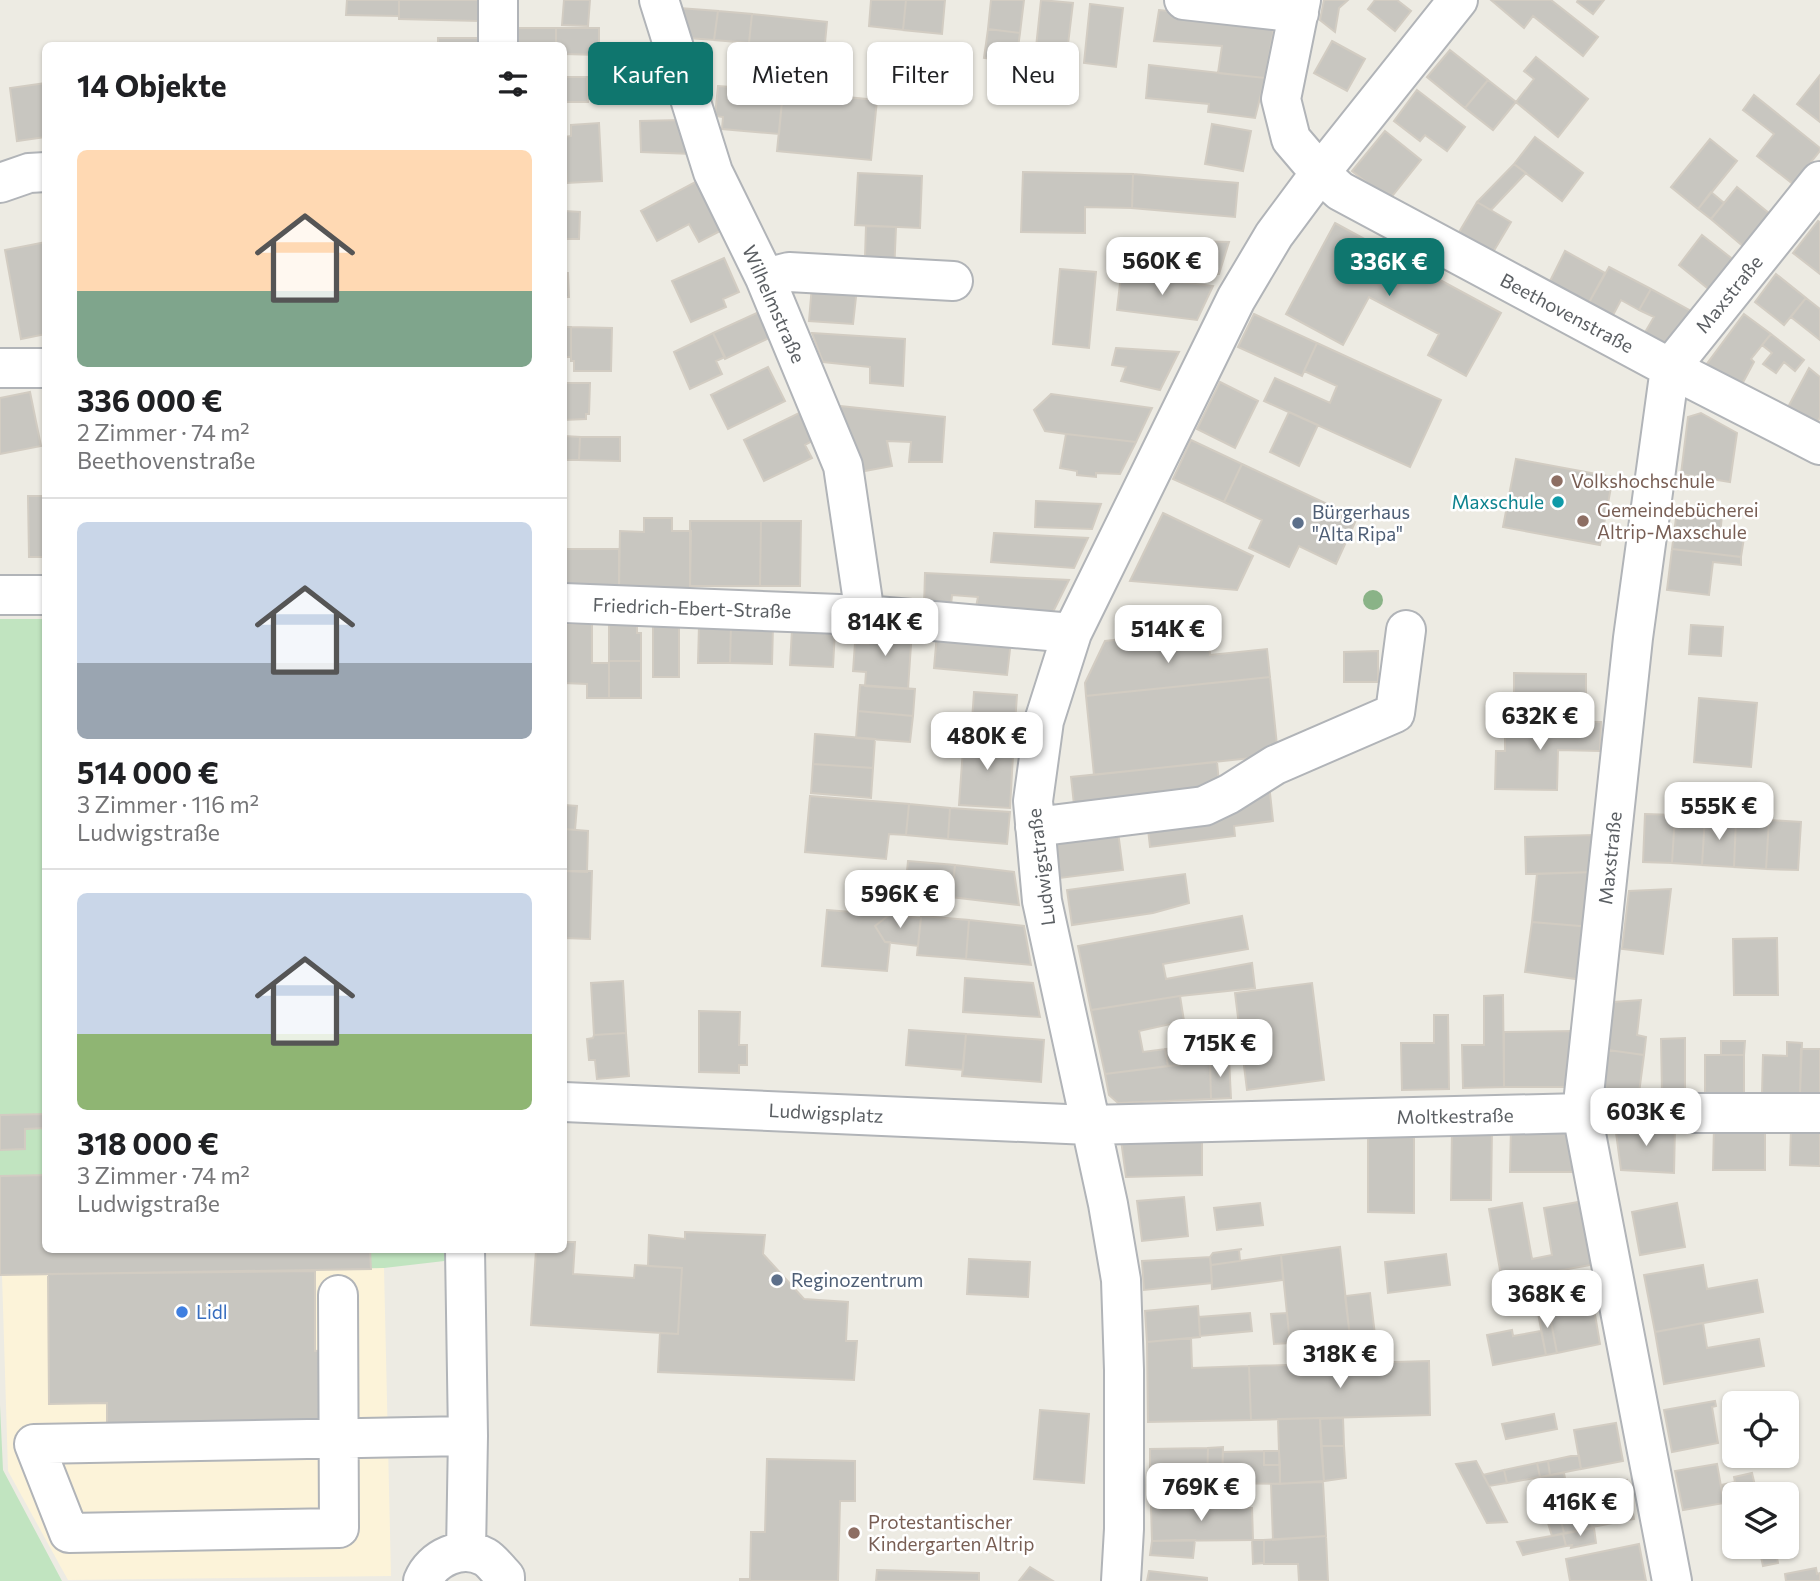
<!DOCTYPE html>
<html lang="de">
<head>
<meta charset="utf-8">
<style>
	:root { --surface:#fff; --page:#f2f2f2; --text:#202124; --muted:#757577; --line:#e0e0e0; --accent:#0f766e }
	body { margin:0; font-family:Commissioner,sans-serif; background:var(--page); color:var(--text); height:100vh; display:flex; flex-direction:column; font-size:26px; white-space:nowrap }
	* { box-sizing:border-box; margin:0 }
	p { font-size:23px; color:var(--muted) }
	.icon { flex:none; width:38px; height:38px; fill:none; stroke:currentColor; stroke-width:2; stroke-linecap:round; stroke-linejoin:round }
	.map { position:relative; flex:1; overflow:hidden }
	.side { position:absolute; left:42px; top:42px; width:525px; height:1211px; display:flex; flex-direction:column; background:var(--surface); border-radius:10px; box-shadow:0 2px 5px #0004 }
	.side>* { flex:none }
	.guide { position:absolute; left:588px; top:42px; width:665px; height:63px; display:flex; gap:14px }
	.controls { position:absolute; left:1722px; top:1391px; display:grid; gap:14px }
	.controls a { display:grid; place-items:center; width:77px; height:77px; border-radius:10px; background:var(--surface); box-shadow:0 2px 5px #0004; font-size:35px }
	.price { position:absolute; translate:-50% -60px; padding:0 16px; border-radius:14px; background:#fff; color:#222; font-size:23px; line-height:46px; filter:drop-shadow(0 2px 4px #0008) }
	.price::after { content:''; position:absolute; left:50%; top:42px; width:21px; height:16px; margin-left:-10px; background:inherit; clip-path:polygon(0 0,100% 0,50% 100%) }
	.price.active { background:var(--accent); color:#fff }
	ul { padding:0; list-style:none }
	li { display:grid; align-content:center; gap:14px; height:371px; padding:0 35px }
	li+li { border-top:2px solid var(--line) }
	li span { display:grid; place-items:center; height:217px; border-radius:10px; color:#555 }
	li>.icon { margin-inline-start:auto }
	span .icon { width:126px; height:126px; fill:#fffc; stroke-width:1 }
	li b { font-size:30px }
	h2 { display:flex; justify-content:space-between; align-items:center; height:84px; padding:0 35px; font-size:30px }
	.tag { padding:0 24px; border-radius:10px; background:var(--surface); box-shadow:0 2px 5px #0004; font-size:24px; line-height:63px }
	.tag.active { background:var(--accent); color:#fff }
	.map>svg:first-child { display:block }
</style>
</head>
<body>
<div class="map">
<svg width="1820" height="1581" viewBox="0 0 1820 1581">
	<rect width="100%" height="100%" fill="#edebe3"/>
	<path fill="#fcf3d9" d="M384 1268 391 1576 68 1580 8 1471 2 1275Z"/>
	<path fill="#c1e4c0" d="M0 619H45L46 1250H453V1260L384 1268 0 1275Z
		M0 1405 3 1470 62 1581H0Z"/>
	<path fill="#c8c6c0" stroke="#d2ccc2" stroke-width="2" d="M347 0H399V16L346 15Z
		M399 0H480L479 21 399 19Z
		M564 0H590L588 26 562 25Z
		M871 0H906L903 30 869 26Z
		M906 0H945L942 34 903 30Z
		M991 0H1024L1020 33 988 29Z
		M1041 0 1073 3 1066 61 1035 57Z
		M1324 0H1348L1339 8 1335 32 1320 20Z
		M1375 0H1397L1411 11 1395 31 1368 9Z
		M1491 0H1551L1598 37 1583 56 1533 16 1524 28Z
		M1578 0H1604L1593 14 1577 2Z
		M1090 4 1123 8 1116 67 1084 63Z
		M679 8 718 11 714 40 688 38Z
		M1159 10 1275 23 1265 78 1218 73 1222 46 1154 41Z
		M718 11 752 14 749 43 714 40Z
		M752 14 827 22 820 95 787 92 792 47 749 43Z
		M515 28H556V46H515Z
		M556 28H599V55L564 54V46H556Z
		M988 29 1020 33 1016 62 984 58Z
		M438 38H480V46H438Z
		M1332 41 1365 59 1347 91 1314 73Z
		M1450 50 1488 80 1465 108 1427 77Z
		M1536 57 1588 99 1558 137 1516 102 1534 79 1524 71Z
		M1149 65 1265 78 1255 118 1208 112 1209 104 1146 98Z
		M1820 75V122L1797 104Z
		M564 77H587L588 102H564Z
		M1488 80 1516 102 1493 130 1465 108Z
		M46 83V137L17 141 10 88Z
		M718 86 783 91 779 134 722 129 723 117 715 116Z
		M1417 90 1465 127 1447 151 1425 135 1420 141 1394 121Z
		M783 91 877 100 871 160 777 151Z
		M1754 95 1820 148V151L1793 184 1757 156 1774 134 1743 110Z
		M680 120 692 154 641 152 640 121Z
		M599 123 602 181 567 183 564 137 571 136V125Z
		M1212 124 1251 131 1243 171 1205 164Z
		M1385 131 1421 160 1389 200 1352 171Z
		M1535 137 1583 173 1562 201 1514 164Z
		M1710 139 1737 161 1698 209 1671 187Z
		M1514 164 1526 173 1491 210 1477 202Z
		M1023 172 1133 174 1132 208 1085 207V233L1021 232Z
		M858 173 922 176 920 228 855 225Z
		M1133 174 1238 183 1235 217 1132 208Z
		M699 180 724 229 699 242 689 224 657 241 641 211Z
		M1737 187 1770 214 1744 247 1711 219Z
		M1711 192 1724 203 1711 219 1698 209Z
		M1477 202 1511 222 1492 254 1458 234Z
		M564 211 580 212 579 239H564Z
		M1818 221 1820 222V274L1793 253Z
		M1335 223 1501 313 1466 376 1428 355 1439 334 1369 297 1343 345 1286 314Z
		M866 226 896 227 894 274 865 257Z
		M1702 235 1735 261 1711 291 1679 265Z
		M1147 240 1229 242 1219 274 1160 272 1161 264 1144 263Z
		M46 242V334L21 339 5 250Z
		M1565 251 1605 273 1587 306 1548 285Z
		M724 258 739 292 723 299 726 307 691 322 672 281Z
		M1609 267 1651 289 1639 310 1621 300 1611 319 1587 306Z
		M1060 269 1096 272 1089 348 1053 344Z
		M564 273H568L569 297H564Z
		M1776 274 1806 298 1784 325 1755 302Z
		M1121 275 1213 286 1197 320 1117 310Z
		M812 285 857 288 853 324 809 321Z
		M1651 289 1693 312 1667 346 1644 334 1654 317 1639 310Z
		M1806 298 1820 309V340L1791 317Z
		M761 311 773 336 725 359 713 333Z
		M1254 314 1317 343 1302 376 1238 347Z
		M1744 314 1771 334 1751 359 1754 362 1741 386 1706 365Z
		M564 327H571V357H564Z
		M571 327 612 328 611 371H574V361H571Z
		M713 333 725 357 716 361 722 374 690 389 674 352Z
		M812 333 905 339 903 386 870 383V367L823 362Z
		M1771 334 1804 360 1795 371 1784 362 1776 373 1763 364 1772 353 1762 345Z
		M1317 343 1441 400 1410 467 1264 401 1275 378 1330 403 1337 386 1304 371Z
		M1116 348 1179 352 1160 390 1121 381 1126 367 1112 365Z
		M768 367 785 401 728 429 711 395Z
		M1809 368 1820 377V417L1817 423 1788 407Z
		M1220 382 1258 401 1235 448 1197 429Z
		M564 383H590L589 414H586V419L564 420Z
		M30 392 41 446 0 454V398Z
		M1051 394 1152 408 1136 442 1066 434 1045 431 1034 410Z
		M840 406 945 417 942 462H909L911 442 887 441 892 466 854 473Z
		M801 412 814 440 805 445 812 458 764 481 744 440Z
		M1289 412 1318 425 1299 466 1270 452Z
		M1701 413 1737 433 1730 482 1681 474 1688 417Z
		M1066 434 1136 442 1120 474 1096 473V477L1077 475V471L1060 468Z
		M564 436 580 437 579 460H564V466Z
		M580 437H620V461L579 460Z
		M1191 440 1242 464 1224 502 1173 479Z
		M1516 459 1613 477 1600 545 1503 527Z
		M1242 464 1357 518 1336 564 1299 546 1289 567 1249 548 1262 520 1224 502Z
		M28 496H46V557H29Z
		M1036 501 1101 504 1092 529 1035 527Z
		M1677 510 1722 515 1720 536 1744 538 1741 557 1672 549Z
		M1163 513 1253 556 1237 590 1130 581Z
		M644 518H672V531H691L690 590 619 589 620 531 644 532Z
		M690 521H761L760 586H690Z
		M761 521H801L800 586H760Z
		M994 533 1088 538 1074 568 991 562Z
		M564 549H619V589L564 588Z
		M1672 549 1741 557V565L1713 562 1709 595 1667 590Z
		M925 573 1069 580 1053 612 976 607 978 597 952 595 951 606H924Z
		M564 624H592V663H609V698H587V684L564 683Z
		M609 624 637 625V633H641V661H609Z
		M679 625V677H653V626Z
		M699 625H731L730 663H698Z
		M731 625 773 626 772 664 730 663Z
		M1691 625 1723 627 1721 656 1689 654Z
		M870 627 912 630 908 689 865 686 866 672 853 671 855 643 868 644Z
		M792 629 835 631 833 667 790 665Z
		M1179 633 1180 644 1209 641 1210 655 1267 649 1270 677 1086 696 1085 683 1105 641Z
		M937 634 1011 641 1007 675 934 668Z
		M1378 651V682H1344V652Z
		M609 661H641V698H609Z
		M1514 673 1586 674V711L1514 710Z
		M1270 677 1278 755 1094 775 1086 696Z
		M860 685 915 689 913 716 858 711Z
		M974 692 1017 695 1014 738 971 735Z
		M1699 698 1757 703 1751 767 1694 762Z
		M858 711 913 716 910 742 856 738Z
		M1505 721 1601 722 1600 751 1558 750 1557 790 1495 789 1496 751H1505Z
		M815 734 875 739 873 768 813 764Z
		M964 735 1014 738 1010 808 959 805Z
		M1217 762 1220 793 1075 814 1071 777Z
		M813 764 873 768 871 798 811 793Z
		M1269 784 1273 821 1234 826 1235 836 1150 847 1147 820Z
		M810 796 909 804 906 835 889 834 886 859 805 852Z
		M909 804 950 808 948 839 906 835Z
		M564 805 577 806 575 830 564 829Z
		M950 808 1010 812 1007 844 948 839Z
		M1645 814 1675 815 1672 863 1643 862Z
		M1675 815 1705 817 1702 865 1672 863Z
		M1705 817 1736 819 1734 867 1702 865Z
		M1736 819 1769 820 1766 869 1734 867Z
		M1769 820 1801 822 1798 870 1766 869Z
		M1117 824 1123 870 1060 878 1054 833Z
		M564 829 588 831 587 872 564 871Z
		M1594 835 1596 872 1526 874 1525 837Z
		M908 861 955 865 951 907 904 902Z
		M955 865 1014 872 1019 905 951 897Z
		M564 871H592L590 939 564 938Z
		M1596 872 1591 927 1532 922 1537 874Z
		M1185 874 1189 903 1153 913 1072 925 1067 890Z
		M1671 889 1663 954 1622 949 1629 891Z
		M827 910 889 915 875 926 885 942H890L887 971 822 966Z
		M889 915 921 918 918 946 885 942 875 926Z
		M921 916 969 920 966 959 917 955Z
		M1242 916 1248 949 1163 964 1166 979 1252 963 1255 988 1180 996 1091 1010 1078 946Z
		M969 920 1024 926 1031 965 966 959Z
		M1532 922 1591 927 1583 980 1525 972Z
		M1777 938 1778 995H1734L1733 939Z
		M965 978 1033 983 1040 1017 963 1012Z
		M623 981 626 1033 594 1035 591 983Z
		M1312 983 1324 1080 1247 1090 1235 993Z
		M1503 995 1504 1087 1463 1088 1462 1045H1484V996Z
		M1180 996 1184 1021 1139 1031 1143 1052 1165 1049 1168 1066 1105 1074 1091 1010Z
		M1641 1000 1637 1035 1646 1037 1644 1055 1608 1050 1613 1002Z
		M699 1011 740 1012 739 1045H747V1065H739V1073L699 1072Z
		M1434 1015H1448L1449 1089 1402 1090 1401 1043H1434Z
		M909 1030 966 1034 963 1070 906 1065Z
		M1573 1031 1567 1087H1504V1032Z
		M626 1033 629 1076 597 1079 595 1060H589L587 1039 593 1038 594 1035Z
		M966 1034 1044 1040 1041 1082 962 1076Z
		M1685 1038V1093H1662L1661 1039Z
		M1236 1041 1237 1059 1185 1064 1182 1047Z
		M1721 1041H1745L1744 1055H1721Z
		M1787 1042 1802 1043 1800 1094H1762L1763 1055 1787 1056Z
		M1182 1047 1185 1064 1168 1066 1165 1049Z
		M1801 1049H1820V1095L1800 1094Z
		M1608 1050 1644 1055 1639 1093 1602 1097Z
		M1705 1055H1744V1095H1705Z
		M1229 1059 1231 1098 1211 1099 1210 1061Z
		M1210 1061 1211 1099 1118 1103 1109 1095 1105 1074Z
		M46 1114V1128L25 1129V1149L0 1150V1115Z
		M1615 1125 1675 1126 1674 1173 1621 1170Z
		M1714 1126H1765V1170H1713Z
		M1511 1127H1569L1574 1172H1510Z
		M1791 1127H1820V1166L1790 1165Z
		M1452 1128H1492L1491 1200H1451Z
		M1368 1130H1414V1213L1368 1212Z
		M1202 1137V1175L1126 1177 1121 1140Z
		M46 1175V1250H370L371 1269 0 1275V1176Z
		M1184 1197 1188 1236 1142 1241 1137 1201Z
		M1584 1201 1596 1264 1502 1281 1489 1209 1522 1203 1532 1259 1552 1255 1544 1208Z
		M1260 1203 1263 1225 1217 1230 1214 1208Z
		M1677 1203 1685 1247 1640 1255 1632 1212Z
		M685 1232 765 1235 763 1254 804 1299 848 1302 846 1341H857L854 1380 658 1372 660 1333 678 1334 682 1268 648 1266 649 1235 685 1239Z
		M564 1242H575L573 1274 634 1278 635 1265 682 1268 678 1334 531 1325 536 1250H564Z
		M1340 1247 1350 1337 1290 1343 1281 1255Z
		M1242 1249 1239 1250 1240 1261 1211 1265 1210 1257 1213 1253Z
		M1446 1254 1450 1285 1388 1293 1385 1262Z
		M1281 1255 1283 1280 1212 1289 1211 1265Z
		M1210 1257 1212 1283 1144 1290 1142 1261Z
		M969 1259 1030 1262 1028 1297 967 1294Z
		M1703 1265 1707 1289 1757 1280 1763 1312 1655 1332 1644 1275Z
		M315 1271V1351L328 1350 329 1423 107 1425V1403L49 1404 48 1274Z
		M1370 1293 1375 1335 1350 1337 1345 1296Z
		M1592 1297 1600 1344 1557 1353 1548 1306Z
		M1198 1306 1200 1337 1147 1342 1145 1311Z
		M1548 1306 1557 1353 1546 1355 1537 1308Z
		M1250 1313 1252 1331 1200 1336 1199 1317Z
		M1287 1313 1290 1343 1274 1344 1271 1314Z
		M1703 1323 1707 1348 1759 1339 1764 1366 1664 1384 1655 1332Z
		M1512 1330 1513 1336 1541 1331 1546 1355 1493 1365 1487 1335Z
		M1191 1338 1192 1368 1249 1366 1251 1420 1148 1422 1147 1342Z
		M1429 1361 1430 1415 1251 1420 1249 1366Z
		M1715 1401 1716 1406 1712 1407 1718 1443 1672 1452 1664 1410Z
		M1040 1410 1089 1414 1084 1483 1034 1479Z
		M1554 1414 1557 1429 1506 1439 1502 1424Z
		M1320 1418 1324 1481 1280 1484 1278 1419Z
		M1343 1418 1344 1446H1321L1320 1419Z
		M1616 1423 1623 1461 1581 1469 1574 1430Z
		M1734 1440V1456H1759L1760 1463 1752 1464 1750 1457 1730 1461 1727 1441Z
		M1321 1446H1344L1346 1478 1324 1481Z
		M1223 1447 1222 1483 1207 1484 1208 1448Z
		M1208 1448 1207 1484 1150 1485V1449Z
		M1264 1451H1279L1280 1465H1264Z
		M1264 1451V1465H1280V1484L1222 1483 1223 1452Z
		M1571 1456H1579L1581 1469 1550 1475 1548 1461Z
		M767 1459 855 1461V1501H840L838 1581H740V1579H750L751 1532H765Z
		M1476 1461 1489 1486 1507 1522 1487 1523 1456 1464Z
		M1548 1461 1550 1475 1540 1477 1537 1463Z
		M1537 1463 1540 1477 1507 1483 1504 1470Z
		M1717 1464 1724 1503 1683 1510 1675 1471Z
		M1504 1470 1507 1483 1489 1486 1483 1475Z
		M1564 1473 1568 1495 1543 1499 1540 1477Z
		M1752 1473 1757 1494H1734V1501L1724 1503 1721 1485 1735 1482 1734 1477Z
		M1627 1480 1634 1519 1592 1527 1585 1488Z
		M1323 1482 1326 1536 1273 1540 1271 1484Z
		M1210 1504 1226 1508H1252L1253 1540 1152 1541 1151 1506Z
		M1589 1512 1592 1528 1564 1533 1560 1517Z
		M1561 1521 1564 1533 1552 1536 1548 1523Z
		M1594 1528 1596 1543 1571 1548 1572 1545 1566 1546 1563 1534Z
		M1563 1534 1566 1546 1523 1555 1517 1542Z
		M1326 1536 1328 1581H1299L1298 1564H1264V1540Z
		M1195 1540 1193 1558 1150 1555 1152 1541Z
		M1252 1540H1264V1563L1253 1564Z
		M1639 1544 1646 1581H1570L1566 1559Z
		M1759 1547H1775L1778 1563 1763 1566Z
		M1030 1567 1053 1581H1019Z
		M1816 1568 1817 1574 1820 1573V1581H1786L1785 1574Z
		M877 1570 979 1573V1581H876Z
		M1149 1571 1207 1578V1581H1147Z"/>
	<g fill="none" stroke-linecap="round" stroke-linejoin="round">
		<defs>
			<path id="minor" d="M498 0V46
				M659 0 713 172 765 278 843 466 865 615
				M1184 0 1299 13
				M1301 0 1281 99 1291 139 1320 173 1340 191 1670 368 1820 445
				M0 183 29 173 46 172
				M765 278 789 272 953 281
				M0 368H46
				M0 595H46
				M564 603 865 615 1072 633
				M1035 827 1204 806 1229 794 1275 765 1395 713 1406 630
				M564 1102 1089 1125 1582 1113H1820
				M465 1250 468 1436 466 1552
				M338 1295 339 1528 69 1533 34 1444 468 1436
				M423 1581C432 1558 462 1544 485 1557 492 1561 499 1571 505 1577V1581
				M1121 1581 1124 1529V1370L1121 1280 1108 1204 1042 901 1033 801 1044 721 1072 633 1236 299 1274 235 1320 173 1458 0
				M1672 1581 1582 1113 1633 638 1670 368 1820 181"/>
		</defs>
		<use href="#minor" stroke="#b1b4b8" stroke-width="42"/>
		<use href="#minor" stroke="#fff" stroke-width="38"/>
	</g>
	<circle fill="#8ab387" cx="1373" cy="600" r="10"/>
	<g fill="#8d6e63" stroke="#fff" stroke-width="2.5">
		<circle cx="1557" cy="481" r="7"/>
		<circle cx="1583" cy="521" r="7"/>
		<circle cx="854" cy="1533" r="7"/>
	</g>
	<circle fill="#0f9aa8" stroke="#fff" stroke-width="2.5" cx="1558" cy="502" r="7"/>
	<g fill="#5c6f8a" stroke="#fff" stroke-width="2.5">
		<circle cx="1298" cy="523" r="7"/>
		<circle cx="777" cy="1280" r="7"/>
	</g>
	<circle fill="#3f7fe0" stroke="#fff" stroke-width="2.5" cx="182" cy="1312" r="7"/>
	<g text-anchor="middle" stroke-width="5" stroke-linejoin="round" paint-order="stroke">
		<g font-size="19" fill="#5b5f63" stroke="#fff">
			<text transform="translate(1729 294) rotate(-51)" y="7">Maxstraße</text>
			<text transform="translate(774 304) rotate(66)" y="7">Wilhelmstraße</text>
			<text transform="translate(1567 313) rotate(28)" y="7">Beethovenstraße</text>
			<text transform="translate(692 608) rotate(2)" y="7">Friedrich-Ebert-Straße</text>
			<text transform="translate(1610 858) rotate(-84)" y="7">Maxstraße</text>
			<text transform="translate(1041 867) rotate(-97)" y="7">Ludwigstraße</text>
			<text transform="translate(826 1113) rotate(3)" y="7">Ludwigsplatz</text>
			<text transform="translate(1455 1116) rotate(-1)" y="7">Moltkestraße</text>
		</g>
		<g font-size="19" fill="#785e54" stroke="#fff" text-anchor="start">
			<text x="1571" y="488">Volkshochschule</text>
			<text x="1597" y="517">Gemeindebücherei<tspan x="1597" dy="22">Altrip-Maxschule</tspan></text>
			<text x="868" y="1529">Protestantischer<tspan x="868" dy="22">Kindergarten Altrip</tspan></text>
		</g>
		<g font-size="19" fill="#0d838f" stroke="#fff" text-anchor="end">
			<text x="1544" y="509">Maxschule</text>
		</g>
		<g font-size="19" fill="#4e5e75" stroke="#fff" text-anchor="start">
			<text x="1312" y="519">Bürgerhaus<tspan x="1312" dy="22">"Alta Ripa"</tspan></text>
			<text x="791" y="1287">Reginozentrum</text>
		</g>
		<g font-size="19" fill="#366cbe" stroke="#fff" text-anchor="start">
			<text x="196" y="1319">Lidl</text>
		</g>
	</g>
</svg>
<div class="controls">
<a><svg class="icon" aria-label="locate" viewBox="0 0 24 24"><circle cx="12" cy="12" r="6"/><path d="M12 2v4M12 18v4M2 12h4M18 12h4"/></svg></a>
<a><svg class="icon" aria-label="layers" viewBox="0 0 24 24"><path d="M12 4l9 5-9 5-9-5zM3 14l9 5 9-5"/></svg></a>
</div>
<b class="price" style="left:1162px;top:297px">560K €</b>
<b class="price active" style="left:1389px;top:298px">336K €</b>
<b class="price" style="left:885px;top:658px">814K €</b>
<b class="price" style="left:1168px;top:665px">514K €</b>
<b class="price" style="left:1540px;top:752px">632K €</b>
<b class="price" style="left:987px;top:772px">480K €</b>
<b class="price" style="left:1719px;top:842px">555K €</b>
<b class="price" style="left:900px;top:930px">596K €</b>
<b class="price" style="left:1220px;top:1079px">715K €</b>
<b class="price" style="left:1646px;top:1148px">603K €</b>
<b class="price" style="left:1547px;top:1330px">368K €</b>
<b class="price" style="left:1340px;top:1390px">318K €</b>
<b class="price" style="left:1201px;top:1523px">769K €</b>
<b class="price" style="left:1580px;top:1538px">416K €</b>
<div class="guide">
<a class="tag active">Kaufen</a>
<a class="tag">Mieten</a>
<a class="tag">Filter</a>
<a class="tag">Neu</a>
</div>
<section class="side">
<h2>14 Objekte<svg class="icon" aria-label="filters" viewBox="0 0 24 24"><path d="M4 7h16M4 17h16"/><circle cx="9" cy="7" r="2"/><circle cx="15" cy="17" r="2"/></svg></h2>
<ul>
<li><span style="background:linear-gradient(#ffd9b3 65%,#7fa58c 0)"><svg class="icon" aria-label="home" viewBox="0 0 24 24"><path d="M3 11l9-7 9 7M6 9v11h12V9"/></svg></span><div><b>336 000 €</b><p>2 Zimmer · 74 m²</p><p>Beethovenstraße</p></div></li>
<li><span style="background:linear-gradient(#c9d6e8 65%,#9aa5b1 0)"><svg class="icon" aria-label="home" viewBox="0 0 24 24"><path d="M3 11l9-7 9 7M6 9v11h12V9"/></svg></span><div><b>514 000 €</b><p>3 Zimmer · 116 m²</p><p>Ludwigstraße</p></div></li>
<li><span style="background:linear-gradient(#c9d6e8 65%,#8fb573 0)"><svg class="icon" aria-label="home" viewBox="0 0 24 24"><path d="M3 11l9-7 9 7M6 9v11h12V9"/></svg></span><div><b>318 000 €</b><p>3 Zimmer · 74 m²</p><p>Ludwigstraße</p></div></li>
</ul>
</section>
</div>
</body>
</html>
